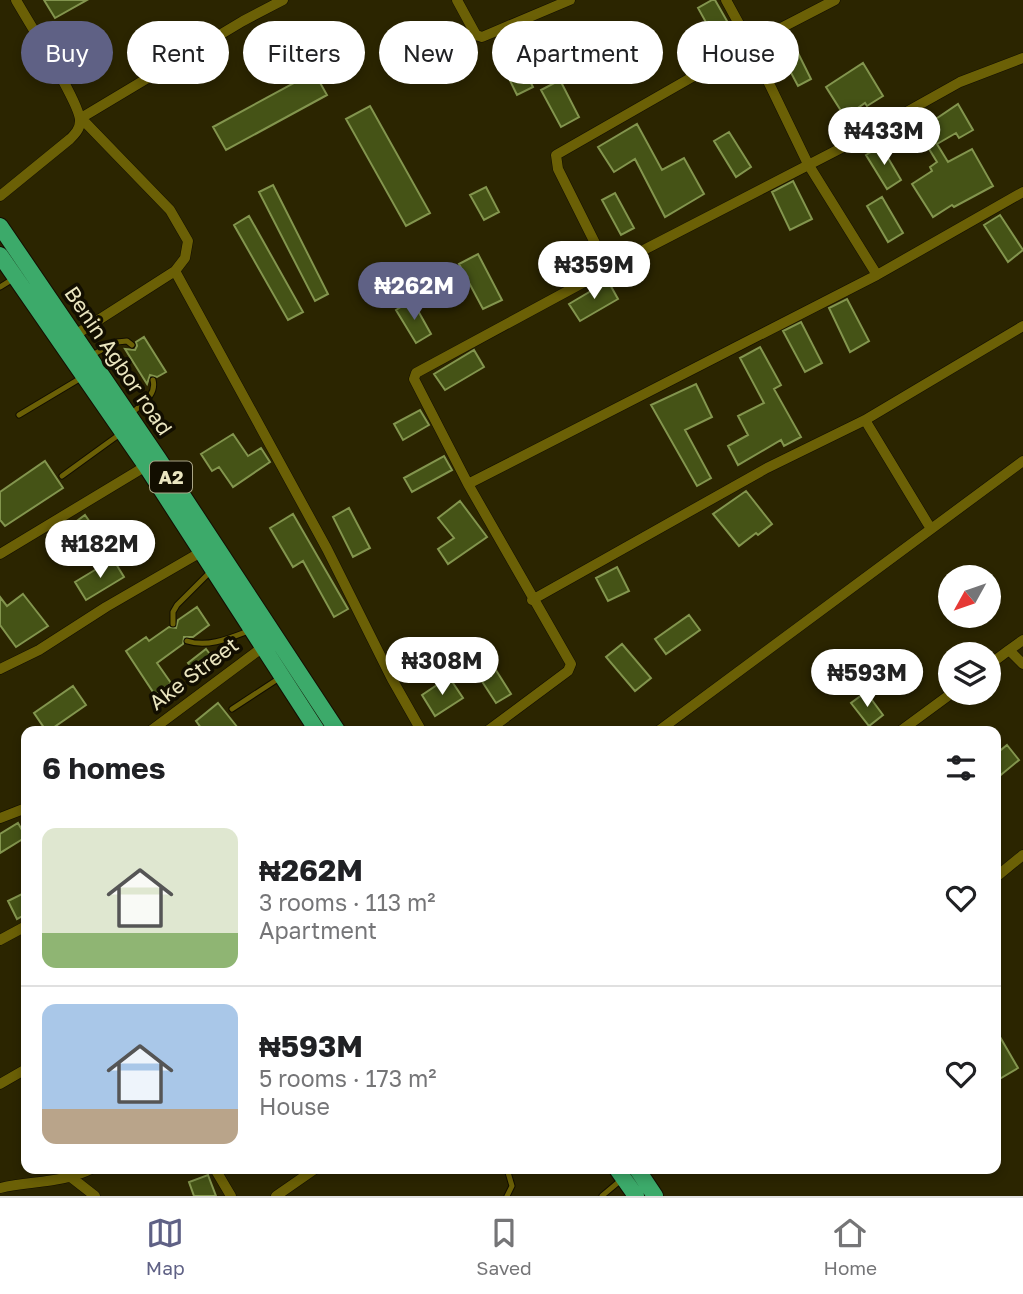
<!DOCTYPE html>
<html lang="en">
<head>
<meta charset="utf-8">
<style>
	:root { --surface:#fff; --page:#f6f6f6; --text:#202124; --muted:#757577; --line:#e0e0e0; --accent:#5f6185 }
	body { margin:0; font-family:"Golos Text",sans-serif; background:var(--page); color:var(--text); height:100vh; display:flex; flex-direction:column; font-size:26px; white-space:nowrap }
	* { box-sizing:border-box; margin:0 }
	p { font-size:23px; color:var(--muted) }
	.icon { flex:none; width:38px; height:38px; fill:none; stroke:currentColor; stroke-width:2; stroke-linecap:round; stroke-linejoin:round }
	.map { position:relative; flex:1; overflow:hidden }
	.side { position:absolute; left:21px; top:726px; width:980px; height:448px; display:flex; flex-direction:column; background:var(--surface); border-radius:14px; box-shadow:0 4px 10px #0003 }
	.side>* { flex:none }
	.banner { position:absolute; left:21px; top:21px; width:982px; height:63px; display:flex; gap:14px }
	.needle { width:46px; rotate:230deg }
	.tools { position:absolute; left:938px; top:565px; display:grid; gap:14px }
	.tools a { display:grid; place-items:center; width:63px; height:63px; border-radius:50%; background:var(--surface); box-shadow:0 4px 10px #0003; font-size:35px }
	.price { position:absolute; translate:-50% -60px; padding:0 16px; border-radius:24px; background:#fff; color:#222; font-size:23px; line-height:46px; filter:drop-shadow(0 2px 4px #0008) }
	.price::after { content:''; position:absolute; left:50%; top:42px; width:21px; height:16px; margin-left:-10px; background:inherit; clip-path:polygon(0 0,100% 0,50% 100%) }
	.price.selected { background:var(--accent); color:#fff }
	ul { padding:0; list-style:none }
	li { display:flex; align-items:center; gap:21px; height:175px; padding:0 21px }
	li+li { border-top:2px solid var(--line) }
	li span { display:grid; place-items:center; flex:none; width:196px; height:140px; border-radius:14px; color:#555 }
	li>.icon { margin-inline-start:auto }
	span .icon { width:84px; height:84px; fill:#fffc; stroke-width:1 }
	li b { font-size:30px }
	h2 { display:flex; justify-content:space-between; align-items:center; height:84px; padding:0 21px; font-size:30px }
	.chip { padding:0 24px; border-radius:32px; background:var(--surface); box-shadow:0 4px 10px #0003; font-size:24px; line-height:63px }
	.chip.selected { background:var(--accent); color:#fff }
	.dock { display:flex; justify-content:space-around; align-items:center; height:98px; border-top:2px solid var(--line); background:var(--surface); font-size:19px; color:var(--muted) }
	.dock a { display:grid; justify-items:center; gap:4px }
	.dock .selected { color:var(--accent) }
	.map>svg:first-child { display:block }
</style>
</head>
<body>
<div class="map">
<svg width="1023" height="1196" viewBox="0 0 1023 1196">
	<rect width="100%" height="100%" fill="#2b2500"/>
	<path fill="#455316" stroke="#83954e" stroke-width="2" d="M44 0H87L55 18Z
		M712 0H715L735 35 718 44 698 8Z
		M793 43 811 79 798 86 779 50Z
		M517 55 533 87 517 95 501 62Z
		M863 63 883 96 867 106 865 103 845 117 826 87Z
		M314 72 327 95 226 150 213 127Z
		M560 80 579 117 561 127 541 90Z
		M958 104 973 130 959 138 956 133 937 144 948 162 972 149 993 186 954 207 952 205 933 217 912 184 932 171 930 167 937 162 918 131Z
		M370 106 430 213 406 226 346 119Z
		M637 124 662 170 684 158 704 194 665 217 635 159 614 172 598 147Z
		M729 132 751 167 736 177 714 141Z
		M881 146 901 180 887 189 866 155Z
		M793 181 812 219 790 230 772 192Z
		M273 185 328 294 315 301 259 192Z
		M486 187 499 212 484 220 470 195Z
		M615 193 634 228 621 235 602 200Z
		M882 197 903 233 888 242 867 206Z
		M1000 215 1023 250 1008 262 984 225Z
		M249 216 303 312 288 320 234 225Z
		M478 254 502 300 483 309 459 264Z
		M608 281 618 299 580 321 569 304Z
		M847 299 869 341 850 352 829 308Z
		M412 300 431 334 416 343 396 310Z
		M801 322 822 363 805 372 783 331Z
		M144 337 166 372 157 377 150 375 147 384 125 349 135 350 137 346 136 342Z
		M760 347 781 385 774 389 801 437 784 446 781 440 738 465 728 446 748 435 738 416 764 403 740 358Z
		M474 350 484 367 445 390 434 374Z
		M696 384 712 417 685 430 711 478 697 486 651 405Z
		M420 410 429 425 403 440 394 424Z
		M233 434 248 456 261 448 270 462 233 487 219 467 212 471 201 454Z
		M444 456 452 470 412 492 404 478Z
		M45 461 63 488 5 526 0 520V492Z
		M746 491 772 524 758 535 756 533 739 546 713 514Z
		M460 501 487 537 448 564 438 549 454 538 438 518Z
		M349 508 370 548 353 557 333 517Z
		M293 514 348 609 334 617 303 561 293 567 270 528Z
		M85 515 99 535 85 546 70 526Z
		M113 559 124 577 86 600 75 582Z
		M617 567 629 591 608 601 596 578Z
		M23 594 48 626 16 647 0 625V597L7 606Z
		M197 607 209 625 193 637H184L183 644 157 663 171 683 155 695 126 651 146 637 149 641 169 627 176 628 178 620Z
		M689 615 700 630 666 654 655 639Z
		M622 644 651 678 635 691 606 657Z
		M206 649 216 662 198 676 188 663Z
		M487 656 511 694 496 703 472 666Z
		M449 677 463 698 435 716 422 695Z
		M73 686 86 705 47 732 34 713Z
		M866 692 883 715 869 726 851 703Z
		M218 703 238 728 233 732H204L196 721Z
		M1007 745 1019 760 996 779V754Z
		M18 823 26 837 0 853V834Z
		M26 892V914L17 919 8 901Z
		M996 1030 1018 1068 996 1081Z
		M208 1175 216 1196H194L189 1182Z"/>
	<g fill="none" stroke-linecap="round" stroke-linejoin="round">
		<defs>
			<path id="service" d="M0 287 13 279
				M90 356 117 342 127 341 132 345
				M132 413C142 404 157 395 153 380
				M19 415 81 378
				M62 476 120 434
				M173 624V612L177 605 210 572
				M187 641C208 648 230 638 251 630
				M232 709 281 677
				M507 1169 512 1186 507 1196
				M602 1196 621 1180"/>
			<path id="minor" d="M457 0 476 35 482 37 570 0
				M726 0 750 44 808 164 877 275
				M0 196 70 139C75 134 80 129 80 121 81 104 27 20 16 0
				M608 269 558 169 556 155 750 44 835 0
				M175 271 327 549 392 679 422 732
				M75 335 175 271 185 258 188 241 170 210 81 118 243 21 283 0
				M865 420 931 529
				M468 484 877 275 1023 192
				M0 554 146 466
				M532 600 767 468 865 420 1023 326
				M1023 640 1009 650 1023 664
				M989 665 1009 650
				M0 669 39 650 106 607 201 552
				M149 732 263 647
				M486 732 568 671 571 664 468 484 414 379 416 373 636 254 851 143 960 82 1023 58
				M657 732 1023 461
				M899 732 952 693
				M0 818 26 808
				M996 877 1023 855
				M0 940 26 926
				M0 1084 26 1069
				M215 1169 231 1196
				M72 1178 95 1196
				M0 1188C31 1181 63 1183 91 1169
				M276 1196 315 1169"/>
			<path id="trunk" d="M0 226 158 458 338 732
				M0 255 146 466 318 732
				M617 1169 636 1196
				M637 1169 655 1196"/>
		</defs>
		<use href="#service" stroke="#120e00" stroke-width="7"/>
		<use href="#minor" stroke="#120e00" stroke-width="11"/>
		<use href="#trunk" stroke="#120e00" stroke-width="18"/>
		<use href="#service" stroke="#6b6006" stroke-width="5"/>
		<use href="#minor" stroke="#6b6006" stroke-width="10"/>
		<use href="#trunk" stroke="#3caa6a" stroke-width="16"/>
	</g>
	<g text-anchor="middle" stroke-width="7" stroke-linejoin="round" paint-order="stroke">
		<rect fill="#120e00" stroke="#aaa586" stroke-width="2" x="150" y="461.5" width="42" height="31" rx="5"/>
		<g font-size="19" font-weight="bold" fill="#ebe6c0">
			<text x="171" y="484">A2</text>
		</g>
		<g font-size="21" fill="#ebe6c0" stroke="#120e00">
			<text transform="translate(118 361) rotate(56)" y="7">Benin Agbor road</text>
			<text transform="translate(194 674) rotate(-37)" y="7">Ake Street</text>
		</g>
	</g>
</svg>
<div class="tools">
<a><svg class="needle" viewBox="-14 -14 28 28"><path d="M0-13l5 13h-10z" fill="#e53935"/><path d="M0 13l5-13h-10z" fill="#757577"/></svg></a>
<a><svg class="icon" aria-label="layers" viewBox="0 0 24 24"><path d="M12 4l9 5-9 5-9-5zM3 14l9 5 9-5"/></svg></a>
</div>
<b class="price" style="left:884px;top:167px">₦433M</b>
<b class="price" style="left:594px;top:301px">₦359M</b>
<b class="price selected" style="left:414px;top:322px">₦262M</b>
<b class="price" style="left:100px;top:580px">₦182M</b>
<b class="price" style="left:442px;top:697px">₦308M</b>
<b class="price" style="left:867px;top:709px">₦593M</b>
<div class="banner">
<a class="chip selected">Buy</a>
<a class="chip">Rent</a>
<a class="chip">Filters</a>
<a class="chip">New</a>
<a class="chip">Apartment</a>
<a class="chip">House</a>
</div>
<section class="side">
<h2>6 homes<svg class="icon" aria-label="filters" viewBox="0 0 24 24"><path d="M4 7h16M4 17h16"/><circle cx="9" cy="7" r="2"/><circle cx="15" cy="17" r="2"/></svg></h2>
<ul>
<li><span style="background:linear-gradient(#dfe7d0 75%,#8fb573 0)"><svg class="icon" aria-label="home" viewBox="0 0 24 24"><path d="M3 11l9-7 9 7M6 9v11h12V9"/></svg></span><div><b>₦262M</b><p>3 rooms · 113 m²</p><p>Apartment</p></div><svg class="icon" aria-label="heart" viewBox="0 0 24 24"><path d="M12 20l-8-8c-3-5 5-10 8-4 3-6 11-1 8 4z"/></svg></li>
<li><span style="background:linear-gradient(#a9c7e8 75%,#b9a48a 0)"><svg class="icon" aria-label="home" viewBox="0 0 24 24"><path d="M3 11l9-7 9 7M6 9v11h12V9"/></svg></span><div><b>₦593M</b><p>5 rooms · 173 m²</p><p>House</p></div><svg class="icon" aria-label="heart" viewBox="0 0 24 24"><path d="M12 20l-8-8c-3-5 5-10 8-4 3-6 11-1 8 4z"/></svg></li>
</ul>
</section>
</div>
<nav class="dock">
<a class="selected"><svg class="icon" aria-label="map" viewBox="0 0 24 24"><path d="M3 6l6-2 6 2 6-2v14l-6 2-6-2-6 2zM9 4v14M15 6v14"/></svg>Map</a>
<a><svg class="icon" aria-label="saved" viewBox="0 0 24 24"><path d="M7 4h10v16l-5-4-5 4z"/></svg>Saved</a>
<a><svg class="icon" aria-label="home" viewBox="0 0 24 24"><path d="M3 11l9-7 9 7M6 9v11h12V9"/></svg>Home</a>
</nav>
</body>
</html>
